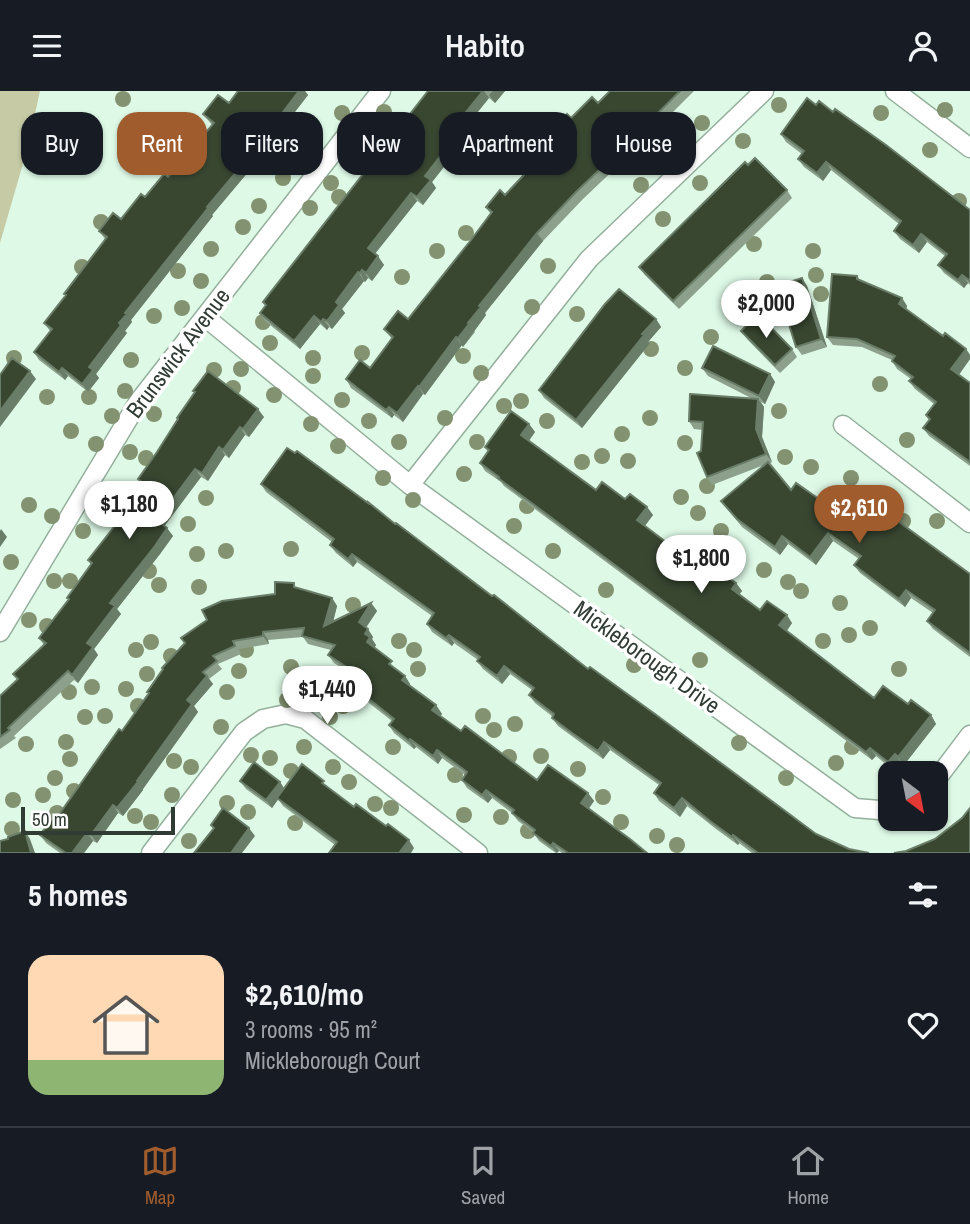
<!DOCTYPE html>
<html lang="en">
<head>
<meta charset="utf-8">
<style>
	:root { --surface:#171b24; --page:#242831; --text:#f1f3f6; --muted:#9ea1a6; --line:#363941; --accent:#a05c2d }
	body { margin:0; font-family:"Archivo Narrow",sans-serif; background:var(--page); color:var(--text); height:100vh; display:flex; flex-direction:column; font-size:26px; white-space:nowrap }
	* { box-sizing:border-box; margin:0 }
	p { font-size:23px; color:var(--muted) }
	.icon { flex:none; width:38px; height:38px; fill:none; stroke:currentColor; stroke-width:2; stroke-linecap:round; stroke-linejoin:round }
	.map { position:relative; height:762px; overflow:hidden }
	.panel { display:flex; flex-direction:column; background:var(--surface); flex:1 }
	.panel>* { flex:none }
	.hud { position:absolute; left:21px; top:21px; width:929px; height:63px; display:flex; gap:14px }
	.needle { width:46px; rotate:148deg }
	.fabs { position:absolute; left:878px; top:670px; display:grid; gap:14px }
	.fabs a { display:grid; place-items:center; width:70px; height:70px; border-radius:14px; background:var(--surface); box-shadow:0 2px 5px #0004; font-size:35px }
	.scale { position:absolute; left:21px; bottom:18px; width:154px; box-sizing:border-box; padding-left:7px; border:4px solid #303b34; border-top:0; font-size:19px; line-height:24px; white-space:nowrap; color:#303b34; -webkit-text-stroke:5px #fff; paint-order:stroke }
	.price { position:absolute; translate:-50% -60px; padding:0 16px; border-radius:24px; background:#fff; color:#222; font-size:23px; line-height:46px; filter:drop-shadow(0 2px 4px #0008) }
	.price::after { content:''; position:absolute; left:50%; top:42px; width:21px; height:16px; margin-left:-10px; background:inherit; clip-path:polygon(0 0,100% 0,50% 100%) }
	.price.on { background:var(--accent); color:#fff }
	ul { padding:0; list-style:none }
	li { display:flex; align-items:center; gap:21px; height:175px; padding:0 28px }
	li+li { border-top:2px solid var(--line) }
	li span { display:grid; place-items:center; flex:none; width:196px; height:140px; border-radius:21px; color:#555 }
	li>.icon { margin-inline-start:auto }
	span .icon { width:84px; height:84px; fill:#fffc; stroke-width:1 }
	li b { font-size:30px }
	h2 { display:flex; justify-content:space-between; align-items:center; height:84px; padding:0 28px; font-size:30px }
	.pill { padding:0 24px; border-radius:21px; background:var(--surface); box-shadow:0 2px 5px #0004; font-size:24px; line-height:63px }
	.pill.on { background:var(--accent); color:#fff }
	header { display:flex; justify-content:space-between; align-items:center; height:91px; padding:0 28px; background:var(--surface); font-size:32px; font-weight:600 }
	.tab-bar { display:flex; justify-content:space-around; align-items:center; height:98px; border-top:2px solid var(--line); background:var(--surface); font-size:19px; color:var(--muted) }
	.tab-bar a { display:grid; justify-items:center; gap:4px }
	.tab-bar .on { color:var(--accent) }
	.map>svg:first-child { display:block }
</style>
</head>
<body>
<header><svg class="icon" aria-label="menu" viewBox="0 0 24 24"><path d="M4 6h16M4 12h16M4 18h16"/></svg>Habito<svg class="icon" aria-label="person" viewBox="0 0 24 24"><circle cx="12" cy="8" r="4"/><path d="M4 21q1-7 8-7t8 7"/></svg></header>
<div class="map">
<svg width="970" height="762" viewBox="0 0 970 762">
	<rect width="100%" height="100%" fill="#defae7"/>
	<path fill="#c6cba6" d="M0 0H40L27 59 0 152Z"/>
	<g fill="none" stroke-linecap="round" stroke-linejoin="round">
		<defs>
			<path id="minor" d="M895 0 970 57
				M205 226 410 394 589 168 764 0
				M843 334 970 432
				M410 394 855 717 891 720
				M0 541 139 310 381 0
				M936 689 970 644
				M151 762 244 641 263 628 286 623 305 628 478 762"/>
		</defs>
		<use href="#minor" stroke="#94af9c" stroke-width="21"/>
		<use href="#minor" stroke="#fff" stroke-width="18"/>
	</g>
	<g fill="#839270">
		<circle cx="123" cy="8" r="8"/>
		<circle cx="779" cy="14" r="8"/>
		<circle cx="945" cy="19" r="8"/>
		<circle cx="384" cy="21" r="8"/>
		<circle cx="342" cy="22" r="8"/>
		<circle cx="881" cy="22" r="8"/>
		<circle cx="702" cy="32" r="8"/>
		<circle cx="676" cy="40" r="8"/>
		<circle cx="289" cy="50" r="8"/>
		<circle cx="743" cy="50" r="8"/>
		<circle cx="930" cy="59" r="8"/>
		<circle cx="300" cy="62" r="8"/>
		<circle cx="283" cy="87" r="8"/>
		<circle cx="331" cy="92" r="8"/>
		<circle cx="700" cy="92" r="8"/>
		<circle cx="641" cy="94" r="8"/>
		<circle cx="339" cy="106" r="8"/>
		<circle cx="959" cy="110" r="8"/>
		<circle cx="259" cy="115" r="8"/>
		<circle cx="310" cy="117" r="8"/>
		<circle cx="663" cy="128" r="8"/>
		<circle cx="101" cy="131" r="8"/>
		<circle cx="243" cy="136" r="8"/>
		<circle cx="466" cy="142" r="8"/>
		<circle cx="754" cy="153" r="8"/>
		<circle cx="211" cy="158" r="8"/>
		<circle cx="437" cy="160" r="8"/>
		<circle cx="813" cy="160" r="8"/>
		<circle cx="548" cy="175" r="8"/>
		<circle cx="82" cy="176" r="8"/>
		<circle cx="178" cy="180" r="8"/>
		<circle cx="816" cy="184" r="8"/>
		<circle cx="402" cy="186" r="8"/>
		<circle cx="201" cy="190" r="8"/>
		<circle cx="767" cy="191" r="8"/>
		<circle cx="821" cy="203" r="8"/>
		<circle cx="751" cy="206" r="8"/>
		<circle cx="532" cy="216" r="8"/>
		<circle cx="182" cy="217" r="8"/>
		<circle cx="733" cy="222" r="8"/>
		<circle cx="577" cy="223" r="8"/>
		<circle cx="154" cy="225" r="8"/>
		<circle cx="263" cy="231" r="8"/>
		<circle cx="711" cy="246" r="8"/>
		<circle cx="270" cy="252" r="8"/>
		<circle cx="651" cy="258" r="8"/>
		<circle cx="362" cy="262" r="8"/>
		<circle cx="463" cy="265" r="8"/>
		<circle cx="14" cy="267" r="8"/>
		<circle cx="313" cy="267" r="8"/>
		<circle cx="131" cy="269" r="8"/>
		<circle cx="685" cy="277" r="8"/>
		<circle cx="241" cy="278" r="8"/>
		<circle cx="214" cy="279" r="8"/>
		<circle cx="481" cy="282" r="8"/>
		<circle cx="313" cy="285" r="8"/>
		<circle cx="880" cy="293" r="8"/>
		<circle cx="233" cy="297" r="8"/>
		<circle cx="125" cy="300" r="8"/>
		<circle cx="274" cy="304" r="8"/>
		<circle cx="47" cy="306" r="8"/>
		<circle cx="89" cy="306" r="8"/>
		<circle cx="342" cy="309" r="8"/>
		<circle cx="521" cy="310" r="8"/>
		<circle cx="504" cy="315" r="8"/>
		<circle cx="779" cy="320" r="8"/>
		<circle cx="154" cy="323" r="8"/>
		<circle cx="112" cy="325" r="8"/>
		<circle cx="445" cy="327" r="8"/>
		<circle cx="650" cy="327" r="8"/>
		<circle cx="369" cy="330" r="8"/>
		<circle cx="547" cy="330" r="8"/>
		<circle cx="311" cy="333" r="8"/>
		<circle cx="71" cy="340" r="8"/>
		<circle cx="622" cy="343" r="8"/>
		<circle cx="907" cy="349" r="8"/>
		<circle cx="399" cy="351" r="8"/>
		<circle cx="477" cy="351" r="8"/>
		<circle cx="685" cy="352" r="8"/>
		<circle cx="96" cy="353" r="8"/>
		<circle cx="338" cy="355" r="8"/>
		<circle cx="130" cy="361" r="8"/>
		<circle cx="602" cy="365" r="8"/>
		<circle cx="785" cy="366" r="8"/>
		<circle cx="146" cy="367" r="8"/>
		<circle cx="628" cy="370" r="8"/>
		<circle cx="582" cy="371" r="8"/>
		<circle cx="811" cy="376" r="8"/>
		<circle cx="464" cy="383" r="8"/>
		<circle cx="383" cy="387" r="8"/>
		<circle cx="851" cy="387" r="8"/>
		<circle cx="707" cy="395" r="8"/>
		<circle cx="107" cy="401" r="8"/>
		<circle cx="681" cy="406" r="8"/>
		<circle cx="841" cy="406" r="8"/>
		<circle cx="206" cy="407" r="8"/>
		<circle cx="413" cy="409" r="8"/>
		<circle cx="29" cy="414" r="8"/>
		<circle cx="120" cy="414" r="8"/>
		<circle cx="527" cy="415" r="8"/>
		<circle cx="698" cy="422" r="8"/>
		<circle cx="52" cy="425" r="8"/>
		<circle cx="903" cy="430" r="8"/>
		<circle cx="937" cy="430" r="8"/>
		<circle cx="188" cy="433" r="8"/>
		<circle cx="514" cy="435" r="8"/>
		<circle cx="83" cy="440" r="8"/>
		<circle cx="721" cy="440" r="8"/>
		<circle cx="291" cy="458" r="8"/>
		<circle cx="226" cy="460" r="8"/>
		<circle cx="553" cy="460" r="8"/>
		<circle cx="197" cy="463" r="8"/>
		<circle cx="11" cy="471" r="8"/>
		<circle cx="764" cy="479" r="8"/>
		<circle cx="149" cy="480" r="8"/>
		<circle cx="54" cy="490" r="8"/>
		<circle cx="70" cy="490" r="8"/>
		<circle cx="788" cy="491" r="8"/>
		<circle cx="159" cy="494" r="8"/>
		<circle cx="199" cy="496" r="8"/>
		<circle cx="606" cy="499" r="8"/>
		<circle cx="801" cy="500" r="8"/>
		<circle cx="840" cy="512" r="8"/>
		<circle cx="353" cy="514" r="8"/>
		<circle cx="29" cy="529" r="8"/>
		<circle cx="47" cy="535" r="8"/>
		<circle cx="870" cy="537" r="8"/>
		<circle cx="849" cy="544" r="8"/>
		<circle cx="399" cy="550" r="8"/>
		<circle cx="823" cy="550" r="8"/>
		<circle cx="151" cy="551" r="8"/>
		<circle cx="136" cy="559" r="8"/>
		<circle cx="246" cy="559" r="8"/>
		<circle cx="414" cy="559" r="8"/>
		<circle cx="171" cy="565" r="8"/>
		<circle cx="700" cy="569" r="8"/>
		<circle cx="634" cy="574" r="8"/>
		<circle cx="291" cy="576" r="8"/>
		<circle cx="418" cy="578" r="8"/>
		<circle cx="899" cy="578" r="8"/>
		<circle cx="239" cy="580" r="8"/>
		<circle cx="147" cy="583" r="8"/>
		<circle cx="92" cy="596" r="8"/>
		<circle cx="126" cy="598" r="8"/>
		<circle cx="69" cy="601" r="8"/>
		<circle cx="227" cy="601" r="8"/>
		<circle cx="322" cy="604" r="8"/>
		<circle cx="287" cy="609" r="8"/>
		<circle cx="138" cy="615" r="8"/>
		<circle cx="343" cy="615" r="8"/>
		<circle cx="105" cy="625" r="8"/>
		<circle cx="483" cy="625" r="8"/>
		<circle cx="85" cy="626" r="8"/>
		<circle cx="330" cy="626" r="8"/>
		<circle cx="515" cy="633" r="8"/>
		<circle cx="221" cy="636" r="8"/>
		<circle cx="494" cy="639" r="8"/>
		<circle cx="66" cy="651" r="8"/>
		<circle cx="739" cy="652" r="8"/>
		<circle cx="26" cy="653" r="8"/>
		<circle cx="304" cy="656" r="8"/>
		<circle cx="393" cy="656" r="8"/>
		<circle cx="852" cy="656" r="8"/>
		<circle cx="251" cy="664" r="8"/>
		<circle cx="541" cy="665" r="8"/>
		<circle cx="509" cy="666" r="8"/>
		<circle cx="270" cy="667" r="8"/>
		<circle cx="70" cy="668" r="8"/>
		<circle cx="174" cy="670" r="8"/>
		<circle cx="836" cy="672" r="8"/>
		<circle cx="191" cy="676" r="8"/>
		<circle cx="333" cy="676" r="8"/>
		<circle cx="578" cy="678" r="8"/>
		<circle cx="291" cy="680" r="8"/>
		<circle cx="455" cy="684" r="8"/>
		<circle cx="55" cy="687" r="8"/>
		<circle cx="786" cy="687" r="8"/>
		<circle cx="349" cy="691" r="8"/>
		<circle cx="74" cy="700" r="8"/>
		<circle cx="43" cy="704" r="8"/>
		<circle cx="172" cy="704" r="8"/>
		<circle cx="603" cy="706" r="8"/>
		<circle cx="13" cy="709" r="8"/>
		<circle cx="227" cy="712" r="8"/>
		<circle cx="375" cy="713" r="8"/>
		<circle cx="391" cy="717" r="8"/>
		<circle cx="248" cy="721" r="8"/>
		<circle cx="57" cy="722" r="8"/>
		<circle cx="464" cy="724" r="8"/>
		<circle cx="135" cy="725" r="8"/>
		<circle cx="501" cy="726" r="8"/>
		<circle cx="151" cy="731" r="8"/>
		<circle cx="621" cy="731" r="8"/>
		<circle cx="295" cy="732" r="8"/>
		<circle cx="12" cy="738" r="8"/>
		<circle cx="528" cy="740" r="8"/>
		<circle cx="657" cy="745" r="8"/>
		<circle cx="189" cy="750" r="8"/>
		<circle cx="677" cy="754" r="8"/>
	</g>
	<path fill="#8ca08c" d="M238 0H305L308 4 254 74 212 124 213 125 131 229 132 231 125 240 127 242 96 283 99 287 88 301 68 285 65 289 39 269 34 261 50 240 44 232 66 205 105 148 99 140 121 128 168 86 212 34 203 23 229 12Z
		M428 0H505L495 12 489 7 465 37 474 44 480 52 466 71 455 62 432 91 436 97 423 114 417 110 375 163 384 174 372 190 368 187 365 191 364 190 342 218 345 222 332 238 329 236 327 239 320 233 300 258 265 230 260 222Z
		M610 0H694L643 51 583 108 543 150 485 222 486 224 474 240 475 241 463 256 462 254 425 304 423 303 403 331 394 324 392 327 351 297 346 288 370 277 392 248 384 238 408 228 471 149 490 122 486 116 505 104 556 50 549 41 571 27 598 12Z
		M781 43 970 119V194L968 192 964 197 944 182 938 174 945 165 927 151 919 162 900 148 894 140 899 133 831 79 823 90 804 76 798 68 802 63 786 51Z
		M748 74 787 99 792 107 679 218 645 184 639 176Z
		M857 185 860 189 902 207 907 215 906 218 943 245 966 258 970 264V268L959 284 970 292V375L929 345 923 337 929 329 926 324 934 313 915 298 909 290 911 288 897 278 892 270V269L862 256 833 254 827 246Z
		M802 187 807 195 827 256 802 264 796 256Z
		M656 228 661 236 648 251 650 252 582 337 544 307 539 299Z
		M741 240 792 258 797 266 780 282 747 248Z
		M702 277 770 283 775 291 765 313 761 311 764 316 762 346 772 371 769 373 791 399 826 413 855 420 970 483V566L933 538 927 530 933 522 911 507 905 516 860 482 854 474 859 468 833 450 816 474 788 453 780 464 742 436 721 410 764 374 712 394 707 386 701 360 703 339 694 338 689 330 753 308 708 285Z
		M193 300 264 326 249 346 245 344 229 367 225 364 208 390 201 386 164 435 173 445 160 463 117 518 121 523 94 558 98 564 78 592 74 589 14 645 16 647 0 658V605L18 589 13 583 44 554 39 547 68 509 67 507 91 474 88 469 116 433 114 430 141 393 138 388 157 361 194 302Z
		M529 333 535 341 529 350 596 399 647 416 653 424 645 435 713 485 736 492 742 500 739 504 760 519 792 532 787 540 874 607 908 613 931 624 936 633 904 674 901 671 894 680 876 665 872 669 504 395 501 391 485 380 480 372 488 361 485 356Z
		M261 393 395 433 588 578 816 743 849 758 869 762H752L739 752 738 754 716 738 687 715 680 726 659 710 654 702 659 694 610 659 603 668 558 635 552 627 553 626 535 612 529 604 532 599 510 583 502 593 483 578 477 570 478 569 454 552 452 555 432 541 427 533 432 525 357 471 353 476 336 462 330 454 332 451 266 401Z
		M298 497 332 507 337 515 333 531 371 512 377 520 366 537 373 546 372 548 376 554 374 557 397 579 405 585 410 593V594L436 614 442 623 440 625 461 640 537 689 588 702 594 710 589 717 647 762H562L559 760 556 762 539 750 533 741 518 730 512 722 492 707 488 712 467 697 462 689 465 684 442 667 438 673 416 656 414 658 394 642 389 634 392 630 369 612 365 606 353 597 347 588 351 583 334 572 328 564 331 559 308 553 303 546 268 549 269 553 239 558 241 563 218 573 222 578 209 588 213 593 194 615 198 621 143 698V699L123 725 118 722 97 752 93 750 84 762H60L46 752 40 744 58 725 122 640 149 603 147 601 275 503Z
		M240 690 280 691 284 697 329 698 414 757 335 754 283 715 278 708 272 717 246 698Z"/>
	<path fill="#6a7d68" d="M299 0H305L308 4 254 74 212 124 213 125 131 229 132 231 125 240 127 242 96 283 99 287 88 301 82 293 89 276 125 222 207 116Z
		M483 0H484L489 7 463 39 458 31Z
		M493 0H505L495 12 489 4Z
		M474 44 480 52 466 71 460 62Z
		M449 54 455 62 432 91 436 97 423 114 417 106 425 85Z
		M826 71 831 79 823 90 817 82Z
		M411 102 417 110 373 165 368 157Z
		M537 142 543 150 485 222 486 224 463 256 458 247 479 215Z
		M921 143 927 151 919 162 913 154Z
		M378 165 384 174 372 190 366 182Z
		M362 179 368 187 365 191 360 182Z
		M358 181 364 190 342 218 345 222 332 238 327 230 336 211Z
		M962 184 968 192 964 197 958 189Z
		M802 187 807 195 827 256 821 248Z
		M902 207 907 215 905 221 899 213Z
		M314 225 320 233 300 258 294 250Z
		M323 228 329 236 327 239 321 231Z
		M656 228 661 236 648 251 650 252 582 337 576 329 642 243Z
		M456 246 462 254 425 304 419 296Z
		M966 258 970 264V268L957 286 951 278Z
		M62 277 68 285 65 289 59 281Z
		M30 280 36 288 0 336V320Z
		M770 283 775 291 765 313 759 305Z
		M418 295 423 303 403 331 397 322Z
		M758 308 764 316 762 346 772 371 766 363 756 338Z
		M389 316 394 324 392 327 386 319Z
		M258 318 264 326 249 346 243 338Z
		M529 333 535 341 527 352 521 344Z
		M240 336 245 344 229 367 223 359Z
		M219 356 225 364 208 390 202 382Z
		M195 378 201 386 163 437 157 429Z
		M647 416 653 424 643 437 637 429Z
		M167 437 173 445 160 463 117 518 121 523 94 558 98 564 78 592 72 584 87 552 110 512Z
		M1 438 7 446 0 456V440Z
		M828 442 833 450 816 474 810 466Z
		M782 445 788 453 780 464 775 456Z
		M352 463 357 471 353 476 348 468Z
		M736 492 742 500 737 506 732 498Z
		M906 499 911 507 905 516 899 508Z
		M332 507 337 515 330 543 324 535Z
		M371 512 377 520 364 539 359 531Z
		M787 524 792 532 785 542 779 534Z
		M368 538 373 546 372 548 376 554 373 559 367 551 365 543Z
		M263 541 268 549 269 553 263 545Z
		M449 544 454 552 452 555 446 547Z
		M504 575 510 583 502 593 497 585Z
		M207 585 213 593 194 615 198 621 143 698V699L123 725 117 717 187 609Z
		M405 585 410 593 408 597 402 589Z
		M436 614 442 623 438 627 432 619Z
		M931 624 936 633 904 674 898 666Z
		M410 648 416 656 414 658 409 650Z
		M604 651 610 659 603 668 598 660Z
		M870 657 876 665 872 669 866 661Z
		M437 659 442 667 438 673 433 665Z
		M895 663 901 671 894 680 888 671Z
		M280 691 285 699 272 717 266 709Z
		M486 699 492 707 488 712 482 704Z
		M588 702 594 710 587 720 581 712Z
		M682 707 687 715 680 726 674 717Z
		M113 714 118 722 97 752 91 744Z
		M249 737 255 745 242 762H231Z
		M25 740 30 748 35 762H31Z
		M87 742 93 750 84 762H72Z
		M733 744 739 752 738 754 732 746Z
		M409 749 414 757 411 762H399Z
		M553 752 559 760 557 762 551 755Z"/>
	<path fill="#394731" stroke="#6a7d68" stroke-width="2" d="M238 0H299L249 66 207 116 208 117 125 222 127 223 119 232 121 234 89 276 93 279 82 293 62 277 59 281 34 261 52 238 44 232 66 204 64 203 107 146 99 140 113 122 121 128 141 103 145 106 164 83 168 86 214 32 203 23 218 4 229 12Z
		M428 0H483L458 31 474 44 460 62 449 54 425 85 431 89 417 106 411 102 368 157 378 165 366 182 362 179 360 182 358 181 336 211 339 214 327 230 323 228 321 231 314 225 294 250 260 222 266 214 263 211Z
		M610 0H680L637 43 577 100 537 142 479 215 481 216 468 232 469 233 458 247 456 246 419 296 418 295 397 322 389 316 386 319 346 288 360 269 370 277 393 246 384 238 398 220 408 228 471 149 492 121 486 116 500 99 505 104 557 49 549 41 567 23 571 27 592 6 598 12Z
		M807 7 816 14 819 10 833 21 835 18 886 54 970 119V190L962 184 958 189 938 174 947 163 921 143 913 154 894 140 901 130 826 71 817 82 798 68 804 60 781 43Z
		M755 67 787 99 673 210 639 176 745 71 748 74Z
		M832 183 857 185V188L902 207 899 213 943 245 945 242 966 258 951 278 970 292V371L923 337 930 328 926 324 936 311 909 290 913 286 892 270 895 265 857 248 827 246Z
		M802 187 821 248 796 256 777 195Z
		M619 198 656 228 642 243 644 244 576 329 539 299 605 213Z
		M758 223 792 258 775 274 741 240Z
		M713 255 770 283 759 305 702 277Z
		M12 267 30 280 0 320V284Z
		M208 280 258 318 243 338 240 336 223 359 219 356 202 382 195 378 157 429 167 437 155 455 110 512 115 515 87 552 93 556 72 584 68 580 8 637 10 639 0 646V605L18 588 13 583 46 552 39 547 69 508 67 507 92 472 88 469 117 432 114 430 142 391 138 388 157 361 178 328 177 327 195 301 193 300Z
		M690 303 758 308 756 338 766 363 707 386 697 362 701 360 703 331 689 330Z
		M511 320 529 333 521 344 596 399 602 391 625 408 630 403 647 416 637 429 666 451 669 448 688 463 686 465 713 485 717 479 736 492 732 498 760 519 767 510 787 524 779 534 874 607 883 595 908 613 911 609 931 624 898 666 895 663 888 671 870 657 866 661 498 387 499 386 480 372 489 359 485 356Z
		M287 357 295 362 297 360 368 412V411L395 433 396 432 492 505 494 504 588 578 590 576 655 623 816 743 849 758 869 762H758L733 744 732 746 710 730 682 707 674 717 654 702 661 692 604 651 598 660 572 642 552 627 554 623 529 604 534 597 504 575 497 585 477 570 480 566 449 544 446 547 427 533 434 522 352 463 348 468 330 454 334 448 261 393Z
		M768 371 791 399 796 392 826 413 833 404 855 420 865 406 970 483V562L927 530 935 519 906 499 899 508 854 474 861 465 828 442 810 466 782 445 775 456 737 428 721 410Z
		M275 491 294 492V496L332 507 324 535 371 512 359 531 368 538 365 543 370 546 367 551 392 570 389 573 405 585 402 589 436 614 432 619 461 640 465 635 537 689 548 674 588 702 581 712 630 748 647 762H568L553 752 551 755 533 742 535 739 512 722 514 719 486 699 482 704 462 689 467 681 437 659 433 665 410 648 409 650 389 634 394 628 364 604 365 603 347 588 353 580 328 564 335 554 302 545 304 537 263 541V545L233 550 235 555 213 565 217 570 203 581 207 585 187 609 192 613 137 690 138 691 117 717 113 714 91 744 87 742 72 762H66L40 744 55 723 58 725 119 638 122 640 149 602 147 601 163 578 162 577 185 552 181 547 207 529 202 519 222 510 275 503Z
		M254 671 280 691 266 709 240 690Z
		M302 673 324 690 322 692 354 716 356 713 386 735 388 733 409 749 399 762H329L337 751 277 707Z
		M223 717 249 737 231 762H194L214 737 211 734Z
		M970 717V762H894L906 760 935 748 962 727Z
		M25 740 31 762H0V750L8 748V746Z"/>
	<g text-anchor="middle" stroke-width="7" stroke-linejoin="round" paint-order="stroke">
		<g font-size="23" fill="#303b34" stroke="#fff">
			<text transform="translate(178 262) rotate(-53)" y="8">Brunswick Avenue</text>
			<text transform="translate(647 566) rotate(36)" y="8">Mickleborough Drive</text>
		</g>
	</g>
</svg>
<div class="fabs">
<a><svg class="needle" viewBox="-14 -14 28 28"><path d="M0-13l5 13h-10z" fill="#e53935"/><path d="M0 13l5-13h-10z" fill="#9ea1a6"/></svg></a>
</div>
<div class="scale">50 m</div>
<b class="price" style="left:766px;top:249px">$2,000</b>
<b class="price" style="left:129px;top:450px">$1,180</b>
<b class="price on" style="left:859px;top:454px">$2,610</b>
<b class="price" style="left:701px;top:504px">$1,800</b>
<b class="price" style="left:327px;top:635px">$1,440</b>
<div class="hud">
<a class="pill">Buy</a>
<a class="pill on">Rent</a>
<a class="pill">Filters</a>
<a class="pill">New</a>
<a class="pill">Apartment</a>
<a class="pill">House</a>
</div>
</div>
<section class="panel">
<h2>5 homes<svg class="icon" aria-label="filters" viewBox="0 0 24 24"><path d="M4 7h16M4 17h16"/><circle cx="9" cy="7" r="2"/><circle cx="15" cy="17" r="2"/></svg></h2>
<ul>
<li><span style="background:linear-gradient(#ffd9b3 75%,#8fb573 0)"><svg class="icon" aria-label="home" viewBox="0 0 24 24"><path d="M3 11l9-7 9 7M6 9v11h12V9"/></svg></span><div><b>$2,610/mo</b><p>3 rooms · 95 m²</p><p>Mickleborough Court</p></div><svg class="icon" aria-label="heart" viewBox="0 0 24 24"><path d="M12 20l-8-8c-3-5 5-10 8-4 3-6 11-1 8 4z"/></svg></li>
</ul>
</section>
<nav class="tab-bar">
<a class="on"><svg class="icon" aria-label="map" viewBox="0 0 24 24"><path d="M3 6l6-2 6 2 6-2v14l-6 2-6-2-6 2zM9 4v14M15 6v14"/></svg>Map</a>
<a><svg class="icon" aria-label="saved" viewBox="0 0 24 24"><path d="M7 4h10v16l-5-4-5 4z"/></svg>Saved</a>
<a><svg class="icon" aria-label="home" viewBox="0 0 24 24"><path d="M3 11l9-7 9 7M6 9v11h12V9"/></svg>Home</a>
</nav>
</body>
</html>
